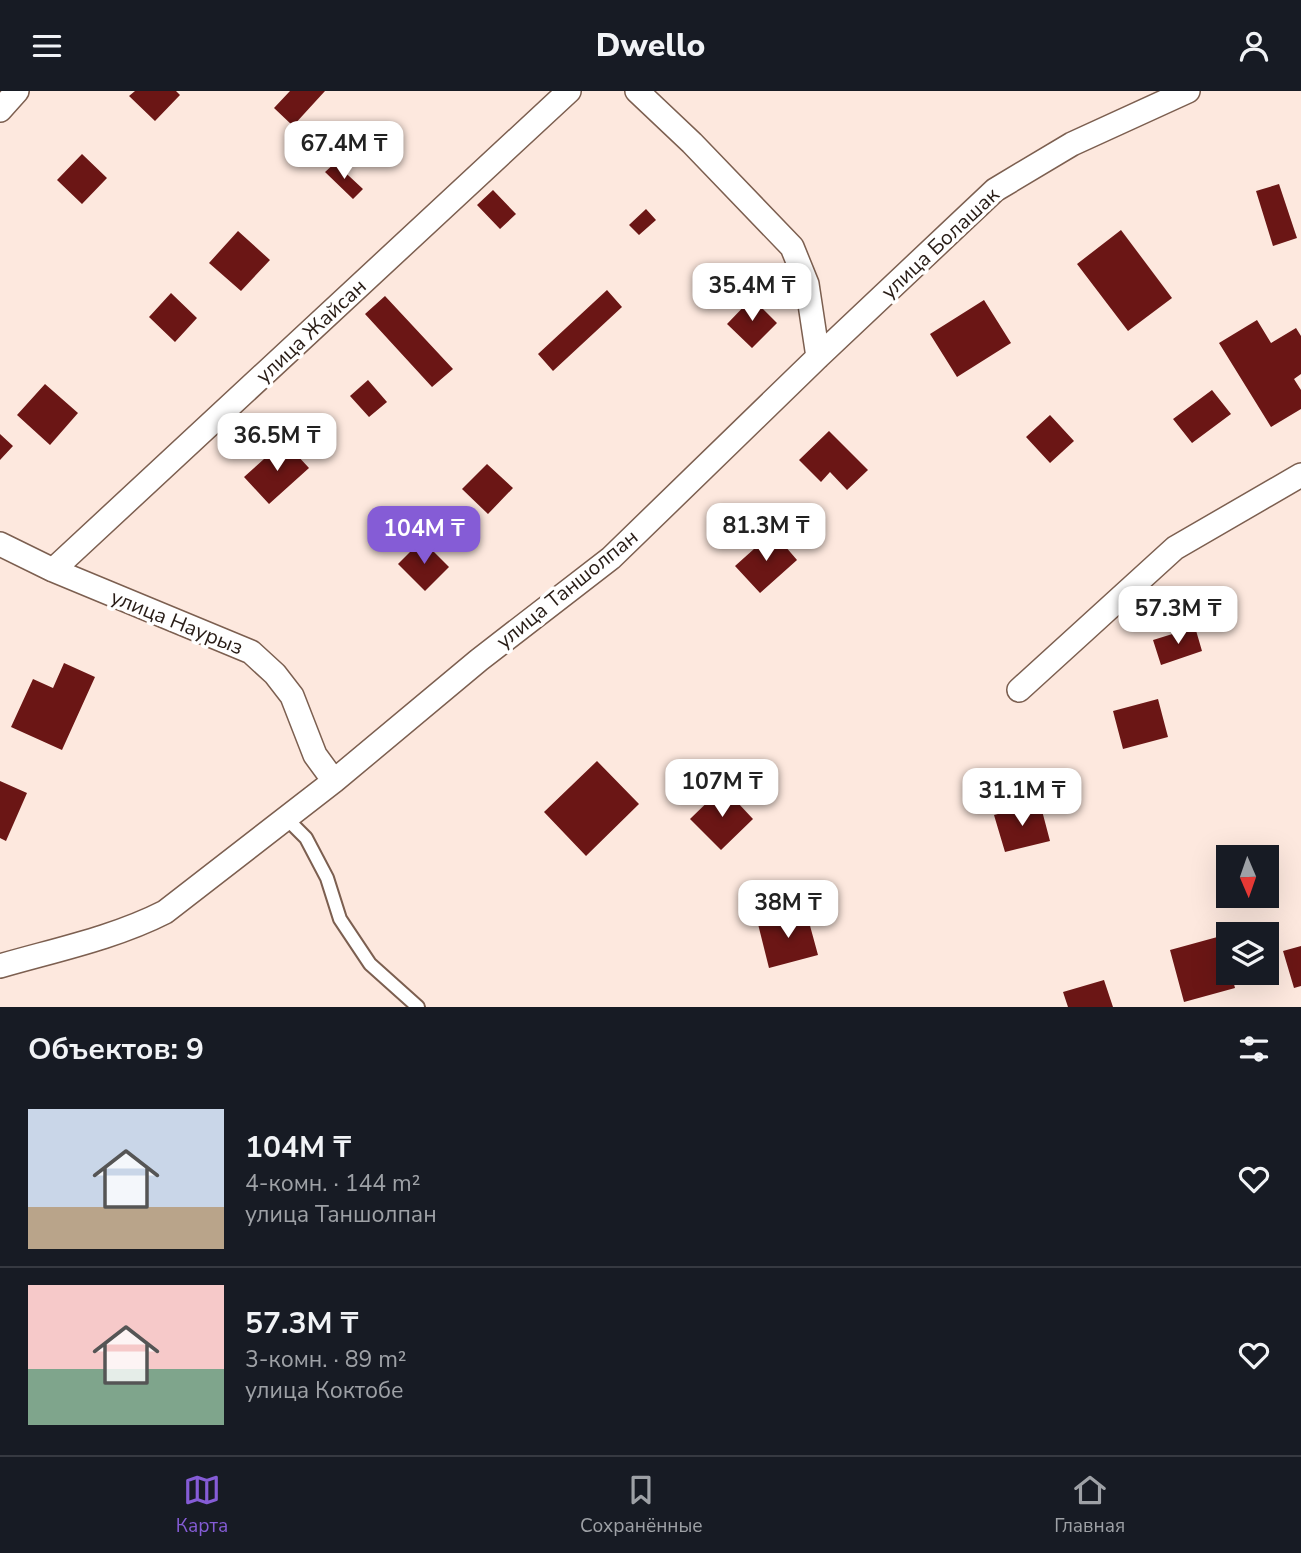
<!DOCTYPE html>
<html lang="ru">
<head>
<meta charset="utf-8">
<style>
	:root { --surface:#171b24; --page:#242831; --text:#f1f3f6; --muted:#9ea1a6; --line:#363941; --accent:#855cd6 }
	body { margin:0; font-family:"Nunito Sans",sans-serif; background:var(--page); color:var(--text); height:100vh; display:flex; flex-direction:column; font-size:26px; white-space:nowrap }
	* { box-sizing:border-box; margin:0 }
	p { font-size:23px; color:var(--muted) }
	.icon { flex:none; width:38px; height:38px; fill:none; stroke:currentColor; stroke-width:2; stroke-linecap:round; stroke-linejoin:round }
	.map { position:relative; height:916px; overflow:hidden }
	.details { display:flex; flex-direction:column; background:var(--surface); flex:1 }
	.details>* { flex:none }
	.needle { width:46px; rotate:178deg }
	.controls { position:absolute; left:1216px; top:754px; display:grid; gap:14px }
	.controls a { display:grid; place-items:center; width:63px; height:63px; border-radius:0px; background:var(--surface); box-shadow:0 7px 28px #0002; font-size:35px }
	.price { position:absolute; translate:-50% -60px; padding:0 16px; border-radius:14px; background:#fff; color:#222; font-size:23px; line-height:46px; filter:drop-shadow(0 2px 4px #0008) }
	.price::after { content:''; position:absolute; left:50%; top:42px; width:21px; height:16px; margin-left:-10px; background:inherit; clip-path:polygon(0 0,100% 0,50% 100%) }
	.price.active { background:var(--accent); color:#fff }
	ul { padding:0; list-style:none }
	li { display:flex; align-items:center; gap:21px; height:175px; padding:0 28px }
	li+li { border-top:2px solid var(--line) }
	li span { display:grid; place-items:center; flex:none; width:196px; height:140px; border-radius:0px; color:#555 }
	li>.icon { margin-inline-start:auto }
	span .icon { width:84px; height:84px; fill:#fffc; stroke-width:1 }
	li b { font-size:30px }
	h2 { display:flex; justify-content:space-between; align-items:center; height:84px; padding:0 28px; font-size:30px }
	header { display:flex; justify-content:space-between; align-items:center; height:91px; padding:0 28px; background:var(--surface); font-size:32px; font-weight:800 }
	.dock { display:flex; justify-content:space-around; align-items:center; height:98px; border-top:2px solid var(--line); background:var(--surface); font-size:19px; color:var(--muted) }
	.dock a { display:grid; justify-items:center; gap:4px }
	.dock .active { color:var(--accent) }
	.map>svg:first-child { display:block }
</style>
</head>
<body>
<header><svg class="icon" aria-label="menu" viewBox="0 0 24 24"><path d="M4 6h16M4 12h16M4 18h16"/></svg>Dwello<svg class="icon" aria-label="person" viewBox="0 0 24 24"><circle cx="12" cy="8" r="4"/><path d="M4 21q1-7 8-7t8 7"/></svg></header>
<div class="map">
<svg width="1301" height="916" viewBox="0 0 1301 916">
	<rect width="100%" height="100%" fill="#fde8de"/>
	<path fill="#6b1615" d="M135 0H176L180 4 155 30 129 5Z
		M290 0H325L293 35 274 17Z
		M82 63 107 87 82 113 57 89Z
		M335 72 363 98 353 108 325 81Z
		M1279 93 1297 147 1273 155 1256 100Z
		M493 99 516 123 500 138 477 114Z
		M646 118 656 129 639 144 629 134Z
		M1121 139 1172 207 1128 240 1077 173Z
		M238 140 270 169 241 200 209 172Z
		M607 199 622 216 553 280 538 263Z
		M171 202 197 227 175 251 149 226Z
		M385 205 453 278 432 296 365 223Z
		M752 207 777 232 752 257 727 233Z
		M984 209 1011 252 957 286 930 243Z
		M1257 229 1271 252 1296 237 1301 245V283L1294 288 1301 299V318L1271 336 1219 252Z
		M368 289 387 311 369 326 350 305Z
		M45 293 78 322 50 354 17 324Z
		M1212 299 1231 323 1192 352 1173 328Z
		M1050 324 1074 350 1050 372 1026 346Z
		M829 340 868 379 847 399 830 381 821 391 799 369Z
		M0 343 13 355 0 369Z
		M284 350 309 377 269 413 244 386Z
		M487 373 513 397 488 423 462 398Z
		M773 441 797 469 760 502 735 475Z
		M422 449 449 476 425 500 398 473Z
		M1195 536 1202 560 1161 574 1153 549Z
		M64 572 95 586 62 659 11 636 33 588 53 597Z
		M1158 608 1168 646 1123 658 1113 620Z
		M597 670 639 713 586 765 544 721Z
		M0 690 27 702 6 750 0 747Z
		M723 696 753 728 721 759 690 728Z
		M1040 712 1050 750 1005 761 994 724Z
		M806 820 818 864 769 877 758 833Z
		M1221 845 1228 873V882H1231L1235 897 1184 911 1170 859Z
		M1301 855V895L1294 897 1283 860Z
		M1104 889 1113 916H1068L1063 901Z"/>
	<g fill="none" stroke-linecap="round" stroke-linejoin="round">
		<defs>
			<path id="lane" d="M286 727 306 747 327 787 340 828 370 873 418 916"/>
			<path id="street" d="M637 0 692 52 792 156 807 193 818 266
				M0 19 17 0
				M0 453 53 479 251 561 275 583 292 605 315 664 334 690
				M53 479 569 0
				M1019 599 1175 457 1301 384
				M0 875C55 859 114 847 165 821L334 690 479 569 611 467 818 266 995 99 1072 53 1188 0"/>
		</defs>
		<use href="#lane" stroke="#7c5f50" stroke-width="16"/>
		<use href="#street" stroke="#7c5f50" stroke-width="26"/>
		<use href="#lane" stroke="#fff" stroke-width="12"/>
		<use href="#street" stroke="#fff" stroke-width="23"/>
	</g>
	<g text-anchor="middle" stroke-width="7" stroke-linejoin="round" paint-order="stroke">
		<g font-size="21" fill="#281c16" stroke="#fff">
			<text transform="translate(940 152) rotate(-43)" y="7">улица Болашак</text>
			<text transform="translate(311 240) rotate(-43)" y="7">улица Жайсан</text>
			<text transform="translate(567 498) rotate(-39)" y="7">улица Таншолпан</text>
			<text transform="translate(177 531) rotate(22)" y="7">улица Наурыз</text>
		</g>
	</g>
</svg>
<div class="controls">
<a><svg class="needle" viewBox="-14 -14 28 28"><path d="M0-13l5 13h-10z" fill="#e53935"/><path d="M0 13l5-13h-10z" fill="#9ea1a6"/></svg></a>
<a><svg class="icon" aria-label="layers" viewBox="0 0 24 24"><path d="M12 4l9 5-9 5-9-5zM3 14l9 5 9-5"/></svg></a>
</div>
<b class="price" style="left:344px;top:90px">67.4M ₸</b>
<b class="price" style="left:752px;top:232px">35.4M ₸</b>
<b class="price" style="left:277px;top:382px">36.5M ₸</b>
<b class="price" style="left:766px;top:472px">81.3M ₸</b>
<b class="price active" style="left:424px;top:475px">104M ₸</b>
<b class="price" style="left:1178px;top:555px">57.3M ₸</b>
<b class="price" style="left:722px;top:728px">107M ₸</b>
<b class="price" style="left:1022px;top:737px">31.1M ₸</b>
<b class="price" style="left:788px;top:849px">38M ₸</b>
</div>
<section class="details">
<h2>Объектов: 9<svg class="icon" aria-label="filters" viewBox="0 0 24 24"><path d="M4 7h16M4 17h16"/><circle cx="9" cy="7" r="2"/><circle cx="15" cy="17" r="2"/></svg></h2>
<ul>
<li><span style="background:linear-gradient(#c9d6e8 70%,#b9a48a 0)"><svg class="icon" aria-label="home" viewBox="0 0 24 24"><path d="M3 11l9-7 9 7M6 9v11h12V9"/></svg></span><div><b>104M ₸</b><p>4-комн. · 144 m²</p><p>улица Таншолпан</p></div><svg class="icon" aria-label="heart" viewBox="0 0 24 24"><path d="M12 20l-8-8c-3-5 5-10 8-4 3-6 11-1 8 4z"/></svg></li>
<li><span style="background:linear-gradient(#f6c9c9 60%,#7fa58c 0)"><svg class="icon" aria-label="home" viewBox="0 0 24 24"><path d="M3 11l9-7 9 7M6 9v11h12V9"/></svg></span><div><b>57.3M ₸</b><p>3-комн. · 89 m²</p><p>улица Коктобе</p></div><svg class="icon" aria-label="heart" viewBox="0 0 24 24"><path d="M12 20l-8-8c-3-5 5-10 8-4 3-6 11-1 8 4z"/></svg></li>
</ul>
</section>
<nav class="dock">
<a class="active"><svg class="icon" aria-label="map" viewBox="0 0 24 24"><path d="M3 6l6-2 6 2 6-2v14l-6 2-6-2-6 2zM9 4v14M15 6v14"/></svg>Карта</a>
<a><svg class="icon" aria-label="saved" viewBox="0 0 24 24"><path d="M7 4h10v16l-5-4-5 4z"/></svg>Сохранённые</a>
<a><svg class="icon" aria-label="home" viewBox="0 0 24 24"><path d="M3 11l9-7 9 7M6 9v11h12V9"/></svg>Главная</a>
</nav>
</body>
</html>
